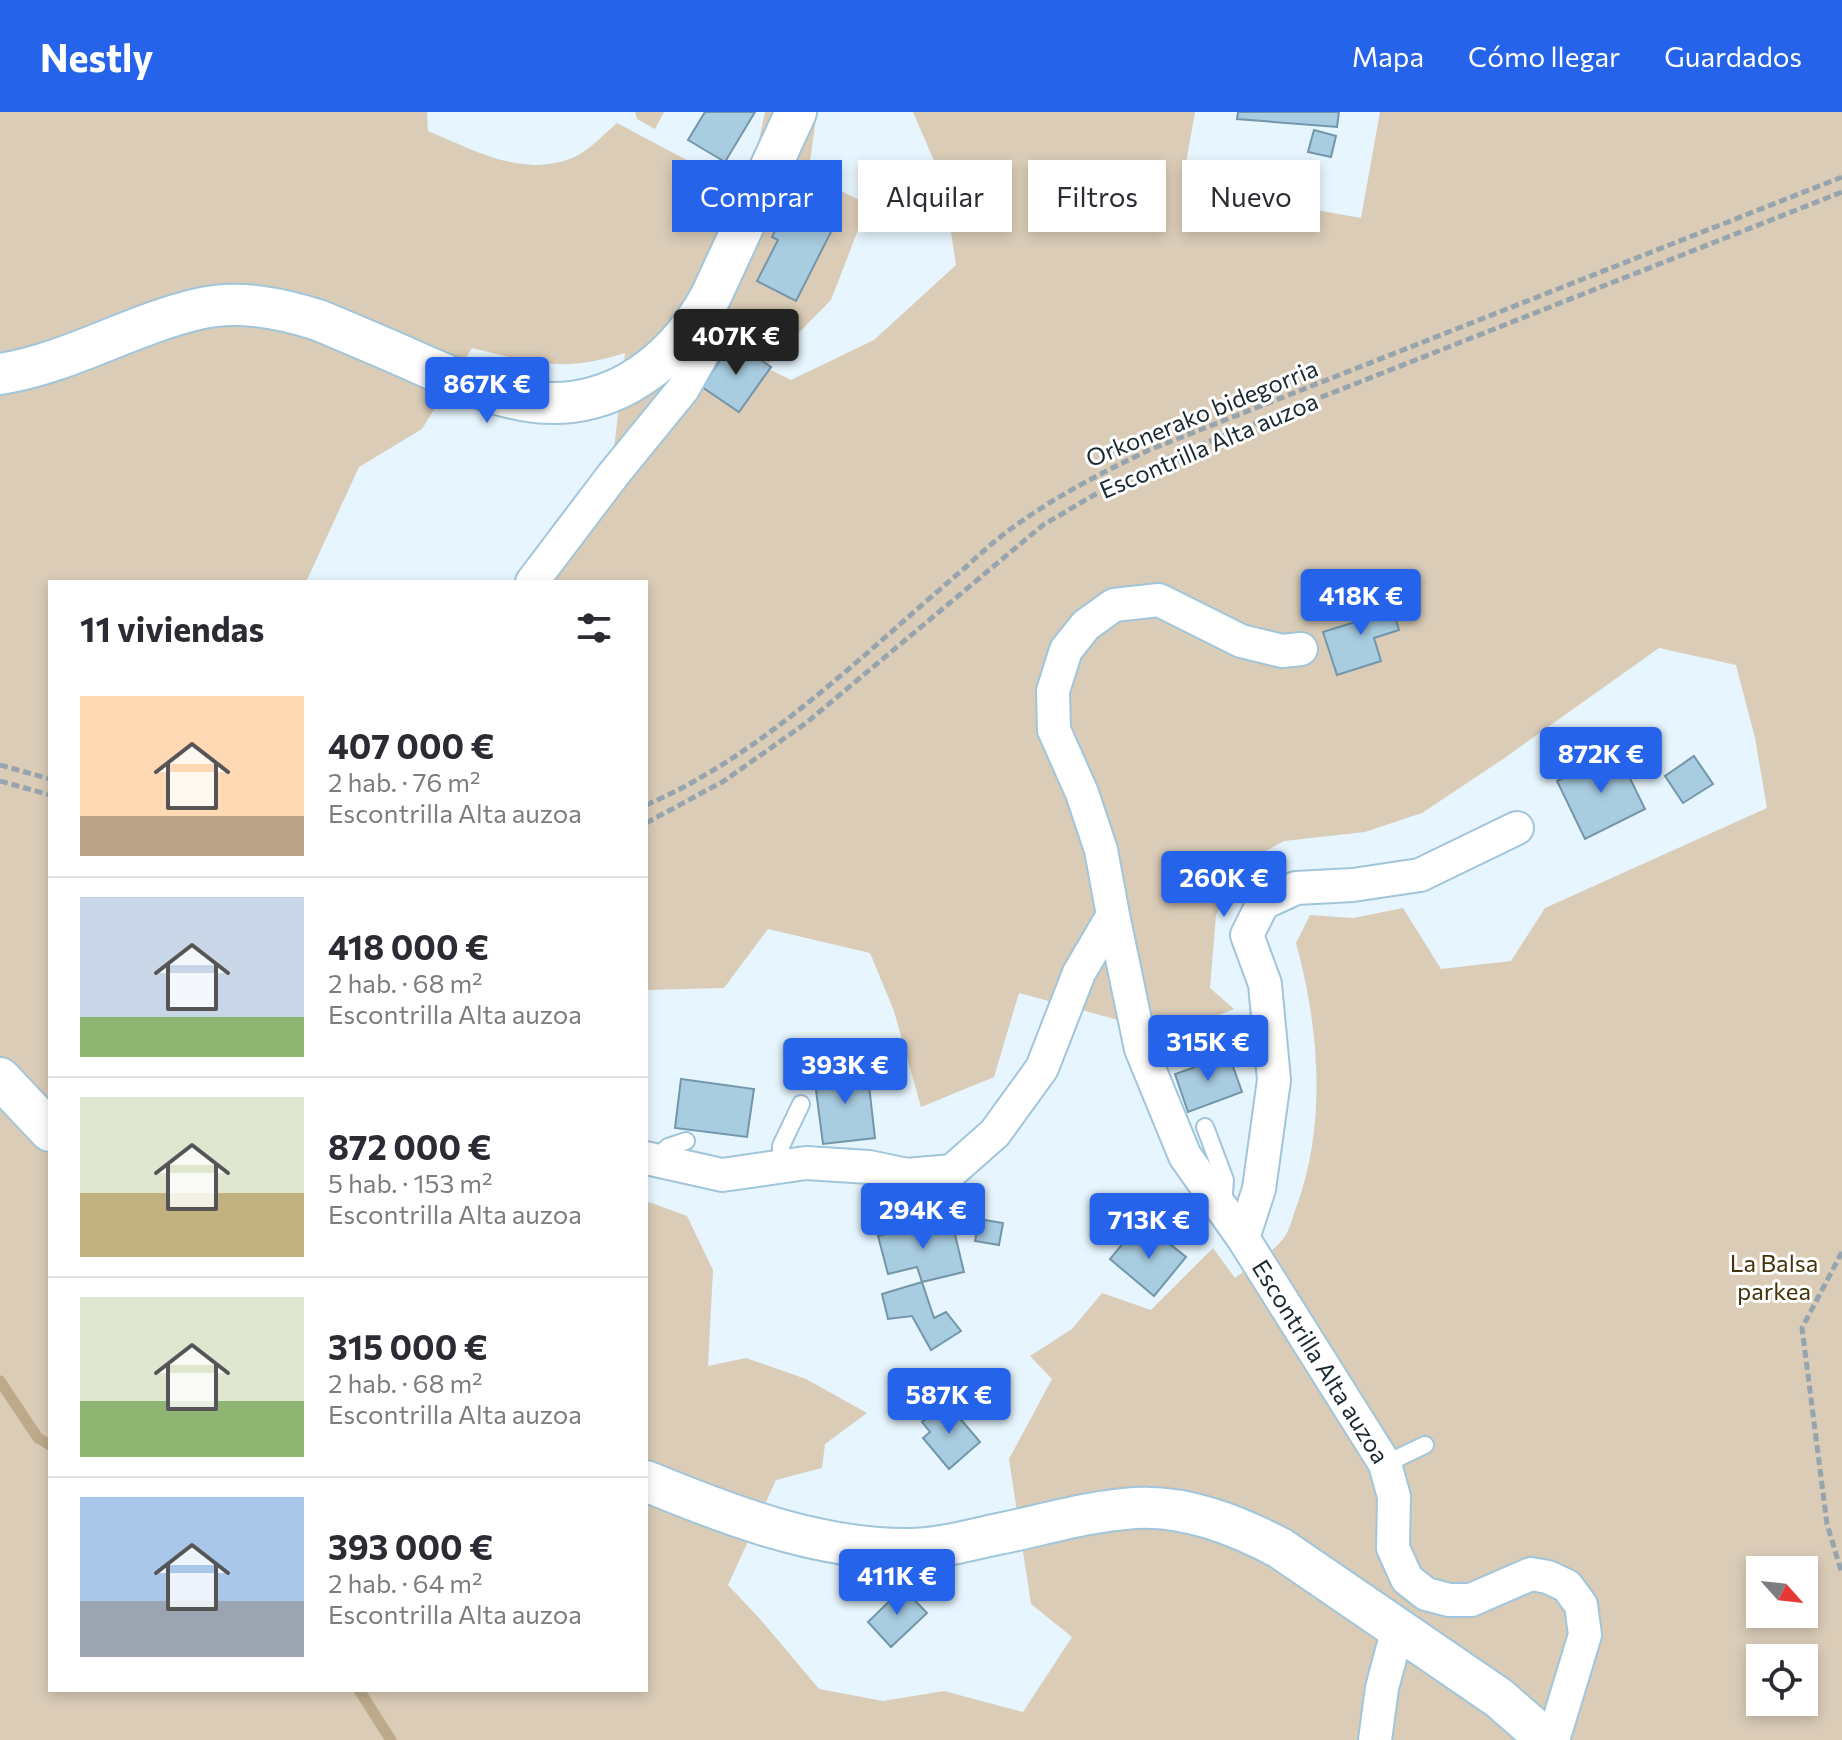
<!DOCTYPE html>
<html lang="es">
<head>
<meta charset="utf-8">
<style>
	:root { --surface:#fff; --page:#f7f7f7; --text:#2b2b33; --muted:#7c7c81; --line:#e1e1e2; --accent:#2563eb }
	body { margin:0; font-family:Commissioner,sans-serif; background:var(--page); color:var(--text); height:100vh; display:flex; flex-direction:column; font-size:30px; white-space:nowrap }
	* { box-sizing:border-box; margin:0 }
	p { font-size:26px; color:var(--muted) }
	.icon { flex:none; width:44px; height:44px; fill:none; stroke:currentColor; stroke-width:2; stroke-linecap:round; stroke-linejoin:round }
	.map { position:relative; flex:1; overflow:hidden }
	.drawer { position:absolute; left:48px; top:468px; width:600px; height:1112px; display:flex; flex-direction:column; background:var(--surface); border-radius:0px; box-shadow:0 4px 12px #0003 }
	.drawer>* { flex:none }
	.top-card { position:absolute; left:672px; top:48px; width:760px; height:72px; display:flex; gap:16px }
	.needle { width:52px; rotate:117deg }
	.buttons { position:absolute; left:1746px; top:1444px; display:grid; gap:16px }
	.buttons a { display:grid; place-items:center; width:72px; height:72px; border-radius:0px; background:var(--surface); box-shadow:0 4px 12px #0003; font-size:40px }
	.price { position:absolute; translate:-50% -68px; padding:0 18px; border-radius:8px; background:var(--accent); color:#fff; font-size:26px; line-height:52px; filter:drop-shadow(0 2px 4px #0008) }
	.price::after { content:''; position:absolute; left:50%; top:48px; width:24px; height:18px; margin-left:-12px; background:inherit; clip-path:polygon(0 0,100% 0,50% 100%) }
	.price.on { background:#222; color:#fff }
	ul { padding:0; list-style:none }
	li { display:flex; align-items:center; gap:24px; height:200px; padding:0 32px }
	li+li { border-top:2px solid var(--line) }
	li span { display:grid; place-items:center; flex:none; width:224px; height:160px; border-radius:0px; color:#555 }
	li>.icon { margin-inline-start:auto }
	span .icon { width:96px; height:96px; fill:#fffc; stroke-width:1 }
	li b { font-size:34px }
	h2 { display:flex; justify-content:space-between; align-items:center; height:96px; padding:0 32px; font-size:34px }
	.pill { padding:0 28px; border-radius:0px; background:var(--surface); box-shadow:0 4px 12px #0003; font-size:28px; line-height:72px }
	.pill.on { background:var(--accent); color:#fff }
	header { display:flex; align-items:center; gap:48px; box-sizing:border-box; height:112px; padding:0 40px; background:var(--accent); color:#fff }
	header strong { font-size:38px }
	nav { display:flex; gap:44px; margin-inline-start:auto; font-size:28px }
	.map>svg:first-child { display:block }
</style>
</head>
<body>
<header>
<strong>Nestly</strong>
<nav><a>Mapa</a><a>Cómo llegar</a><a>Guardados</a></nav>
</header>
<div class="map">
<svg width="1842" height="1628" viewBox="0 0 1842 1628">
	<rect width="100%" height="100%" fill="#e6f5fe"/>
	<path fill="#daccb7" fill-rule="evenodd" d="M0 0H427L428 19C474 38 522 66 572 46 588 40 604 22 617 11L739 76 756 42 765 0H817L808 63 868 92 831 188 765 255 791 268 874 228 956 153 944 72 913 0H1195L1182 74 1361 106 1380 0H1842V1628H0ZM472 236C533 251 563 261 625 241L607 398 547 470H646V878L724 876 768 817 870 841 894 899 921 995 994 965 1019 881 1170 922 1234 897 1210 876 1216 803 1242 752 1284 729 1365 720 1422 701 1503 647 1659 536 1736 553 1755 626 1767 696 1545 796 1511 849 1441 857 1403 796 1353 806 1310 803 1296 831C1319 914 1327 1011 1297 1093 1293 1103 1290 1119 1283 1127 1271 1142 1250 1154 1235 1166L1213 1136 1151 1198 1102 1181 1072 1217 1030 1244 1052 1267 1009 1347 1031 1492 1072 1525 1023 1600 944 1579 883 1589 819 1577 760 1507 728 1473 776 1368 822 1356 825 1332 867 1301 806 1267 746 1246 708 1254 713 1158 687 1104 646 1089V1578H50V470H306L359 355 422 317ZM1760 1458H1804V1502H1760ZM1760 1546H1804V1590H1760Z
		M635 0H664L655 17 637 7Z"/>
	<g fill="none" stroke-linecap="round" stroke-linejoin="round">
		<path stroke="#bdaa8b" stroke-width="11" d="M0 1269 38 1326 50 1333
			M359 1578 391 1628"/>
	</g>
	<path fill="#a8cce0" stroke="#7396aa" stroke-width="2" d="M705 0H755L725 50 688 28Z
		M1238 0H1339L1337 15 1237 7Z
		M1314 18 1336 24 1331 45 1308 40Z
		M792 85 837 108 796 189 757 169 778 128 772 125Z
		M733 229 771 255 739 300 702 275Z
		M1388 483 1399 518 1374 526 1381 549 1337 563 1323 520 1368 506 1363 490Z
		M1617 640 1645 697 1585 727 1557 669Z
		M1694 644 1713 672 1683 691 1665 664Z
		M1229 943 1242 980 1188 1000 1175 962Z
		M867 956 875 1026 823 1032 814 963Z
		M681 967 754 977 747 1025 675 1016Z
		M951 1106 964 1160 922 1170 917 1155 888 1162 878 1124Z
		M979 1107 1003 1111 999 1133 975 1129Z
		M1150 1116 1186 1145 1154 1184 1110 1147 1129 1124 1138 1131Z
		M922 1170 934 1206 946 1200 961 1219 931 1238 912 1204 888 1207 882 1182Z
		M946 1290 980 1330 949 1357 923 1326 930 1320 922 1310Z
		M903 1476 927 1501 891 1535 868 1510Z"/>
	<g fill="none" stroke-linecap="round" stroke-linejoin="round">
		<defs>
			<path id="service" d="M1205 1015 1225 1068 1223 1094
				M654 1049 668 1035 686 1029
				M781 1055V1034L801 992
				M1385 1352 1425 1333"/>
			<path id="minor" d="M532 470 613 363 683 277 701 245 704 225 696 211
				M1113 803 1101 738 1082 681 1054 618 1053 579 1066 538 1086 513 1114 493 1159 488 1241 529 1282 539 1301 537
				M646 1046 722 1063 806 1051 869 1055 907 1063 952 1059 995 1021 1042 956 1079 861 1113 803 1141 937 1185 1044 1243 1126 1385 1352 1394 1385 1393 1436 1407 1467 1426 1482 1449 1488H1471L1531 1462 1548 1465 1567 1474 1581 1493 1585 1523 1553 1628
				M1243 1126 1259 1077 1274 968 1265 872 1247 823 1263 791 1296 776 1353 773 1420 763 1517 716
				M1375 1628 1382 1576 1398 1516"/>
			<path id="tertiary" d="M0 262C69 251 130 213 198 197 237 187 280 196 318 208 354 223 390 238 425 254 494 284 557 311 629 271 666 250 691 221 711 184L796 0
				M0 966 50 1019
				M646 1369C728 1403 819 1438 909 1437 938 1437 970 1428 998 1422 1043 1413 1089 1399 1135 1396 1186 1393 1236 1413 1280 1436L1499 1586 1547 1628"/>
		</defs>
		<use href="#service" stroke="#a1c5da" stroke-width="20"/>
		<use href="#minor" stroke="#a1c5da" stroke-width="36"/>
		<use href="#tertiary" stroke="#a1c5da" stroke-width="44"/>
		<path stroke="#96a5ad" stroke-width="5" stroke-dasharray="8 4" stroke-linecap="butt" d="M0 653 50 667
			M0 669 50 683
			M646 693C761 644 858 547 952 467 972 450 991 431 1012 416 1056 384 1101 361 1149 338L1842 65
			M646 711 724 669 806 611 1043 413 1094 383 1177 342 1842 80
			M1842 1140 1802 1216 1827 1412 1842 1462"/>
		<use href="#service" stroke="#fff" stroke-width="16"/>
		<use href="#minor" stroke="#fff" stroke-width="32"/>
		<use href="#tertiary" stroke="#fff" stroke-width="40"/>
	</g>
	<g text-anchor="middle" stroke-width="6" stroke-linejoin="round" paint-order="stroke">
		<g font-size="24" fill="#1a2830" stroke="#fff">
			<text transform="translate(1202 302) rotate(-22)" y="8">Orkonerako bidegorria</text>
			<text transform="translate(1209 334) rotate(-23)" y="8">Escontrilla Alta auzoa</text>
			<text transform="translate(1320 1250) rotate(58)" y="8">Escontrilla Alta auzoa</text>
		</g>
		<g font-size="24" fill="#463209" stroke="#fff">
			<text x="1774" y="1160">La Balsa<tspan x="1774" dy="28">parkea</tspan></text>
		</g>
	</g>
</svg>
<div class="buttons">
<a><svg class="needle" viewBox="-14 -14 28 28"><path d="M0-13l5 13h-10z" fill="#e53935"/><path d="M0 13l5-13h-10z" fill="#7c7c81"/></svg></a>
<a><svg class="icon" aria-label="locate" viewBox="0 0 24 24"><circle cx="12" cy="12" r="6"/><path d="M12 2v4M12 18v4M2 12h4M18 12h4"/></svg></a>
</div>
<b class="price on" style="left:736px;top:265px">407K €</b>
<b class="price" style="left:487px;top:313px">867K €</b>
<b class="price" style="left:1361px;top:525px">418K €</b>
<b class="price" style="left:1601px;top:683px">872K €</b>
<b class="price" style="left:1224px;top:807px">260K €</b>
<b class="price" style="left:1208px;top:971px">315K €</b>
<b class="price" style="left:845px;top:994px">393K €</b>
<b class="price" style="left:923px;top:1139px">294K €</b>
<b class="price" style="left:1149px;top:1149px">713K €</b>
<b class="price" style="left:949px;top:1324px">587K €</b>
<b class="price" style="left:897px;top:1505px">411K €</b>
<div class="top-card">
<a class="pill on">Comprar</a>
<a class="pill">Alquilar</a>
<a class="pill">Filtros</a>
<a class="pill">Nuevo</a>
</div>
<section class="drawer">
<h2>11 viviendas<svg class="icon" aria-label="filters" viewBox="0 0 24 24"><path d="M4 7h16M4 17h16"/><circle cx="9" cy="7" r="2"/><circle cx="15" cy="17" r="2"/></svg></h2>
<ul>
<li><span style="background:linear-gradient(#ffd9b3 75%,#b9a48a 0)"><svg class="icon" aria-label="home" viewBox="0 0 24 24"><path d="M3 11l9-7 9 7M6 9v11h12V9"/></svg></span><div><b>407 000 €</b><p>2 hab. · 76 m²</p><p>Escontrilla Alta auzoa</p></div></li>
<li><span style="background:linear-gradient(#c9d6e8 75%,#8fb573 0)"><svg class="icon" aria-label="home" viewBox="0 0 24 24"><path d="M3 11l9-7 9 7M6 9v11h12V9"/></svg></span><div><b>418 000 €</b><p>2 hab. · 68 m²</p><p>Escontrilla Alta auzoa</p></div></li>
<li><span style="background:linear-gradient(#dfe7d0 60%,#c2b280 0)"><svg class="icon" aria-label="home" viewBox="0 0 24 24"><path d="M3 11l9-7 9 7M6 9v11h12V9"/></svg></span><div><b>872 000 €</b><p>5 hab. · 153 m²</p><p>Escontrilla Alta auzoa</p></div></li>
<li><span style="background:linear-gradient(#dfe7d0 65%,#8fb573 0)"><svg class="icon" aria-label="home" viewBox="0 0 24 24"><path d="M3 11l9-7 9 7M6 9v11h12V9"/></svg></span><div><b>315 000 €</b><p>2 hab. · 68 m²</p><p>Escontrilla Alta auzoa</p></div></li>
<li><span style="background:linear-gradient(#a9c7e8 65%,#9aa5b1 0)"><svg class="icon" aria-label="home" viewBox="0 0 24 24"><path d="M3 11l9-7 9 7M6 9v11h12V9"/></svg></span><div><b>393 000 €</b><p>2 hab. · 64 m²</p><p>Escontrilla Alta auzoa</p></div></li>
</ul>
</section>
</div>
</body>
</html>
